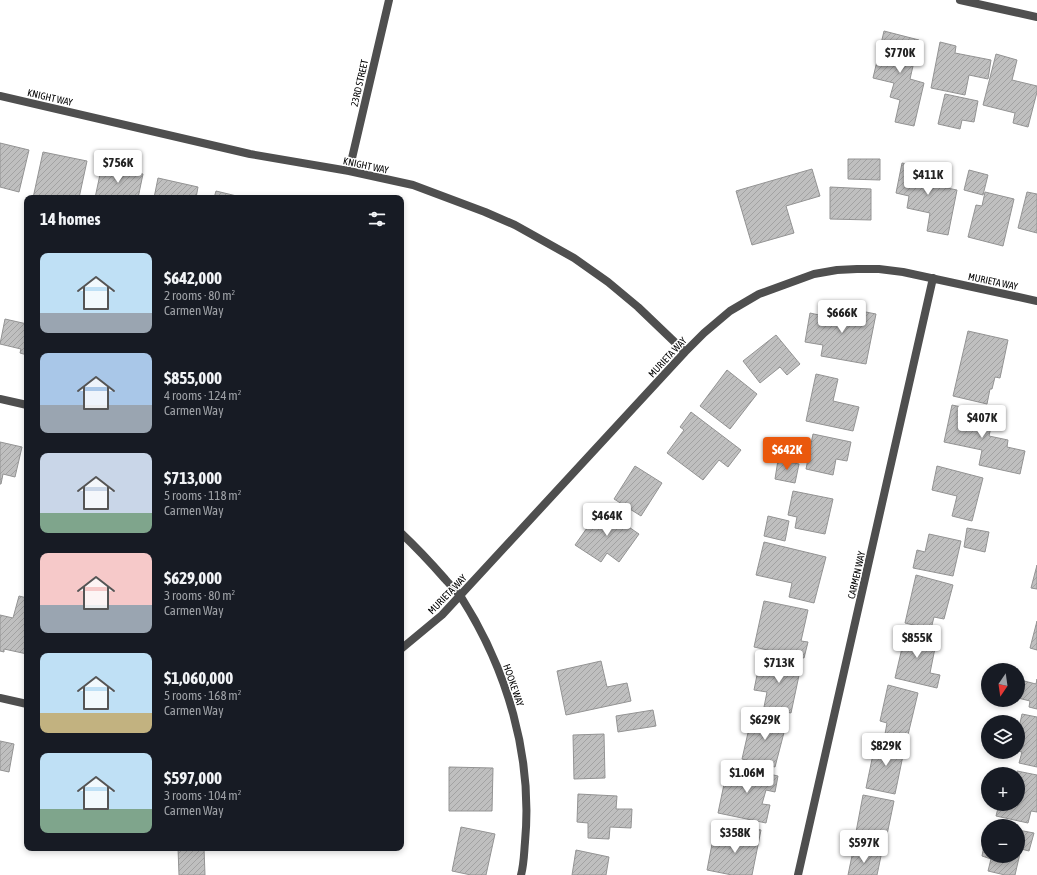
<!DOCTYPE html>
<html lang="en">
<head>
<meta charset="utf-8">
<style>
	:root { --surface:#171b24; --page:#20242c; --text:#f1f3f6; --muted:#9ea1a6; --accent:#ea580c }
	body { margin:0; font-family:"Asap Condensed",sans-serif; background:var(--page); color:var(--text); height:100vh; display:flex; flex-direction:column; font-size:15px; white-space:nowrap }
	* { box-sizing:border-box; margin:0 }
	p { font-size:13px; color:var(--muted) }
	.icon { flex:none; width:22px; height:22px; fill:none; stroke:currentColor; stroke-width:2; stroke-linecap:round; stroke-linejoin:round }
	.map { position:relative; flex:1; overflow:hidden }
	.panel { position:absolute; left:24px; top:195px; width:380px; height:656px; display:flex; flex-direction:column; background:var(--surface); border-radius:8px; box-shadow:0 2px 6px #0003 }
	.panel>* { flex:none }
	.needle { width:26px; rotate:193deg }
	.buttons { position:absolute; left:981px; top:663px; display:grid; gap:8px }
	.buttons a { display:grid; place-items:center; width:44px; height:44px; border-radius:50%; background:var(--surface); box-shadow:0 2px 6px #0003; font-size:20px }
	.price { position:absolute; translate:-50% -34px; padding:0 9px; border-radius:4px; background:#fff; color:#222; font-size:13px; line-height:26px; filter:drop-shadow(0 1px 2px #0008) }
	.price::after { content:''; position:absolute; left:50%; top:24px; width:12px; height:9px; margin-left:-6px; background:inherit; clip-path:polygon(0 0,100% 0,50% 100%) }
	.price.on { background:var(--accent); color:#fff }
	ul { padding:0; list-style:none }
	li { display:flex; align-items:center; gap:12px; height:100px; padding:0 16px }
	li span { display:grid; place-items:center; flex:none; width:112px; height:80px; border-radius:8px; color:#555 }
	li>.icon { margin-inline-start:auto }
	span .icon { width:48px; height:48px; fill:#fffc; stroke-width:1 }
	li b { font-size:17px }
	h2 { display:flex; justify-content:space-between; align-items:center; height:48px; padding:0 16px; font-size:17px }
	.map>svg:first-child { display:block }
</style>
</head>
<body>
<div class="map">
<svg width="1037" height="875" viewBox="0 0 1037 875">
	<defs>
		<pattern id="building-hatch" width="6" height="6" patternUnits="userSpaceOnUse"><rect width="6" height="6" fill="#bfbfbf"/><path d="M-1 1l2-2M0 6l6-6M5 7l2-2" fill="none" stroke="#a2a2a2"/></pattern>
	</defs>
	<rect width="100%" height="100%" fill="#fff"/>
	<path fill="url(#building-hatch)" stroke="#939393" d="M884 31 919 40 910 79 924 83 914 126 895 122 900 100 890 97 894 83 873 78Z
		M940 42 956 46 955 53 991 60 988 79 969 75 965 95 931 88Z
		M996 54 1017 60 1012 80 1037 86V92L1028 127 1013 123 1015 113 983 105Z
		M945 94 978 101 974 122 962 120 960 129 938 124Z
		M0 143 29 150 19 192 0 187Z
		M43 152 87 161 79 198H33Z
		M848 159H880V180L848 179Z
		M902 163 940 171 937 186 957 190 948 235 927 231 930 213 907 208 909 196 896 193Z
		M102 165 143 174 138 198H95Z
		M812 169 820 196 786 206 794 233 752 245 736 191Z
		M969 170 988 175 983 195 964 190Z
		M158 178 198 187 196 198H154Z
		M830 187 871 189V220L830 219Z
		M216 191 245 198H214Z
		M985 192 1014 199 1003 246 968 237 976 205 982 206Z
		M1027 192 1037 194V233L1018 228Z
		M830 305 876 314 866 364 821 356 823 345 805 342 810 313 828 317Z
		M5 319 27 324V355L20 353 21 349 0 344Z
		M968 331 1008 340 1000 378 995 377 992 389H990L987 404 953 396Z
		M776 335 800 364 787 375 780 367 760 383 743 361Z
		M727 370 757 394 730 429 700 406Z
		M816 374 838 379 833 401 859 407 853 431 806 421Z
		M952 405 994 414 989 436 1008 440 1007 447 1025 451 1020 474 979 465 982 450 944 442Z
		M691 412 741 450 728 467 719 460 703 480 667 453 684 430 680 427Z
		M813 434 851 442 847 461 836 459 833 475 806 469Z
		M0 442 22 447 15 477 3 474 1 484H0Z
		M778 460 799 464 795 483 775 479Z
		M635 466 662 483 641 516 614 499Z
		M937 466 983 478 972 521 952 516 957 496 932 490Z
		M793 491 833 499 825 534 795 528 797 517 788 515Z
		M601 508 639 534 619 562 607 553 601 562 575 545Z
		M768 516 789 521 785 541 764 536Z
		M967 528 989 532 985 552 964 547Z
		M929 534 961 541 953 576 913 568 917 550 925 552Z
		M764 542 826 557 814 603 789 597 792 583 756 575Z
		M1037 565V589L1031 588Z
		M916 575 953 585 944 619 934 617 931 629 905 623Z
		M19 596 27 598V654L4 649V652L0 651V615L13 618Z
		M764 601 808 610 801 641 808 642 804 658 754 647Z
		M1037 621V650L1030 648Z
		M900 630 937 638 930 673 940 675 937 688 895 678 902 648 896 647Z
		M767 658 801 666 791 713 764 707 767 692 754 690 758 670 764 671Z
		M601 661 607 687 627 683 631 701 566 715 557 671Z
		M1037 679V709L1029 707 1030 701 1018 698 1020 680 1036 684Z
		M888 685 918 693 907 739 885 734 887 723 880 721Z
		M653 710 656 726 618 732 616 716Z
		M1022 714 1037 717V767L1019 763 1022 752 1018 751V732Z
		M761 715 787 721 775 767 742 759 750 724 759 726Z
		M604 734 605 778 574 779 573 735Z
		M876 740 905 746 895 794 866 788Z
		M0 741 14 744 9 772 0 770Z
		M728 765 778 776 775 792 766 790 762 804 770 805 766 823 718 813Z
		M449 767 493 768 492 811H449Z
		M1017 771 1037 775V812L1031 811 1028 823 996 816 999 804H1018V774H1016Z
		M578 794 617 796 616 809H632L631 828 610 827 609 839 588 838V823L577 822Z
		M863 795 894 801 884 849 861 844 863 833 856 832Z
		M741 826 761 830 752 875H732L707 870 713 839 737 844Z
		M461 827 495 834 486 875H471L452 871Z
		M1018 830 1034 833 1029 851 1021 849 1015 875H1005L988 871 991 859 982 856 984 845 988 846V856H1018Z
		M178 848H204L205 875H179Z
		M576 850 609 857 606 875H572Z
		M853 851 881 856 877 875H848Z"/>
	<g fill="none" stroke-linecap="round" stroke-linejoin="round">
		<path stroke="#4f4f4f" stroke-width="8" d="M960 0 1037 17
			M0 96 250 154 349 171 413 185 485 212 515 225 574 258 608 282 638 307 685 352
			M349 171 389 0
			M0 399 27 405
			M401 533C417 548 431 563 445 579 450 585 457 591 461 597 507 669 533 756 525 842 524 853 524 864 521 875
			M401 649 442 615 685 352 704 333 730 311 759 294 814 274 837 270 857 269H879L903 272 1037 301
			M0 698 27 704
			M798 875 933 278"/>
	</g>
	<g text-anchor="middle" stroke-width="3" stroke-linejoin="round" paint-order="stroke">
		<g font-size="10" fill="#000" stroke="#fff">
			<text transform="translate(359 83) rotate(-77)" y="4">23RD STREET</text>
			<text transform="translate(50 97) rotate(13)" y="4">KNIGHT WAY</text>
			<text transform="translate(366 165) rotate(12)" y="4">KNIGHT WAY</text>
			<text transform="translate(993 281) rotate(12)" y="4">MURIETA WAY</text>
			<text transform="translate(667 357) rotate(-47)" y="4">MURIETA WAY</text>
			<text transform="translate(856 575) rotate(-77)" y="4">CARMEN WAY</text>
			<text transform="translate(447 594) rotate(-46)" y="4">MURIETA WAY</text>
			<text transform="translate(514 685) rotate(71)" y="4">HOOKE WAY</text>
		</g>
	</g>
</svg>
<div class="buttons">
<a><svg class="needle" viewBox="-14 -14 28 28"><path d="M0-13l5 13h-10z" fill="#e53935"/><path d="M0 13l5-13h-10z" fill="#9ea1a6"/></svg></a>
<a><svg class="icon" aria-label="layers" viewBox="0 0 24 24"><path d="M12 4l9 5-9 5-9-5zM3 14l9 5 9-5"/></svg></a>
<a>+</a>
<a>−</a>
</div>
<b class="price" style="left:900px;top:74px">$770K</b>
<b class="price" style="left:118px;top:184px">$756K</b>
<b class="price" style="left:928px;top:196px">$411K</b>
<b class="price" style="left:842px;top:334px">$666K</b>
<b class="price" style="left:982px;top:439px">$407K</b>
<b class="price on" style="left:787px;top:471px">$642K</b>
<b class="price" style="left:607px;top:537px">$464K</b>
<b class="price" style="left:917px;top:659px">$855K</b>
<b class="price" style="left:779px;top:684px">$713K</b>
<b class="price" style="left:765px;top:741px">$629K</b>
<b class="price" style="left:886px;top:767px">$829K</b>
<b class="price" style="left:747px;top:794px">$1.06M</b>
<b class="price" style="left:735px;top:854px">$358K</b>
<b class="price" style="left:864px;top:864px">$597K</b>
<section class="panel">
<h2>14 homes<svg class="icon" aria-label="filters" viewBox="0 0 24 24"><path d="M4 7h16M4 17h16"/><circle cx="9" cy="7" r="2"/><circle cx="15" cy="17" r="2"/></svg></h2>
<ul>
<li><span style="background:linear-gradient(#bfe0f5 75%,#9aa5b1 0)"><svg class="icon" aria-label="home" viewBox="0 0 24 24"><path d="M3 11l9-7 9 7M6 9v11h12V9"/></svg></span><div><b>$642,000</b><p>2 rooms · 80 m²</p><p>Carmen Way</p></div></li>
<li><span style="background:linear-gradient(#a9c7e8 65%,#9aa5b1 0)"><svg class="icon" aria-label="home" viewBox="0 0 24 24"><path d="M3 11l9-7 9 7M6 9v11h12V9"/></svg></span><div><b>$855,000</b><p>4 rooms · 124 m²</p><p>Carmen Way</p></div></li>
<li><span style="background:linear-gradient(#c9d6e8 75%,#7fa58c 0)"><svg class="icon" aria-label="home" viewBox="0 0 24 24"><path d="M3 11l9-7 9 7M6 9v11h12V9"/></svg></span><div><b>$713,000</b><p>5 rooms · 118 m²</p><p>Carmen Way</p></div></li>
<li><span style="background:linear-gradient(#f6c9c9 65%,#9aa5b1 0)"><svg class="icon" aria-label="home" viewBox="0 0 24 24"><path d="M3 11l9-7 9 7M6 9v11h12V9"/></svg></span><div><b>$629,000</b><p>3 rooms · 80 m²</p><p>Carmen Way</p></div></li>
<li><span style="background:linear-gradient(#bfe0f5 75%,#c2b280 0)"><svg class="icon" aria-label="home" viewBox="0 0 24 24"><path d="M3 11l9-7 9 7M6 9v11h12V9"/></svg></span><div><b>$1,060,000</b><p>5 rooms · 168 m²</p><p>Carmen Way</p></div></li>
<li><span style="background:linear-gradient(#bfe0f5 70%,#7fa58c 0)"><svg class="icon" aria-label="home" viewBox="0 0 24 24"><path d="M3 11l9-7 9 7M6 9v11h12V9"/></svg></span><div><b>$597,000</b><p>3 rooms · 104 m²</p><p>Carmen Way</p></div></li>
</ul>
</section>
</div>
</body>
</html>
